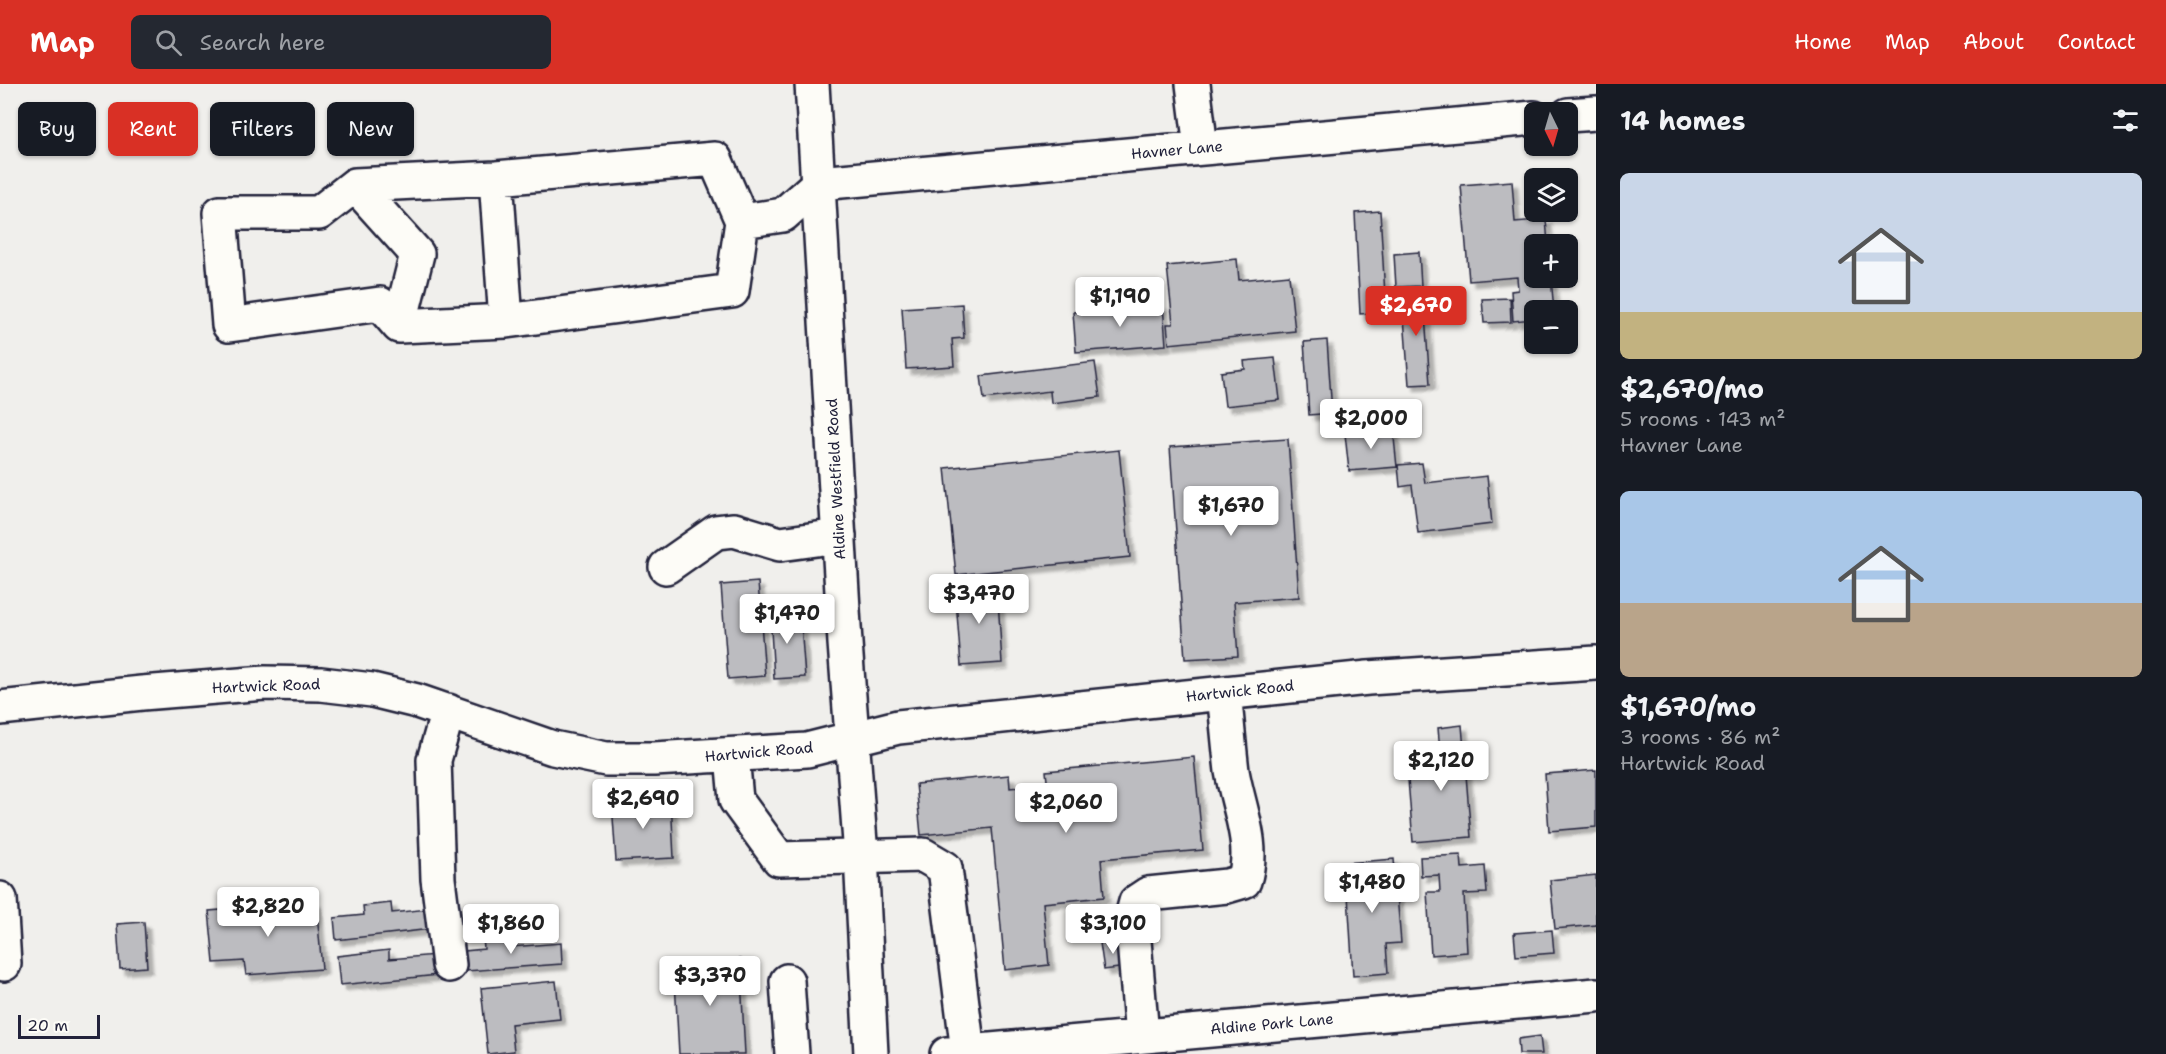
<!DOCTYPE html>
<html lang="en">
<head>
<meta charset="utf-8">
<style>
	:root { --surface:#171b24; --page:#242831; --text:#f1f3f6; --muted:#9ea1a6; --accent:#d93025 }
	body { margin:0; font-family:"Shantell Sans",sans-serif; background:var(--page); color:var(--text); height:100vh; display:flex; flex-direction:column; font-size:22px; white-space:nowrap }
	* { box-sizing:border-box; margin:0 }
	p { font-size:20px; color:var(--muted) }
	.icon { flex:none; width:33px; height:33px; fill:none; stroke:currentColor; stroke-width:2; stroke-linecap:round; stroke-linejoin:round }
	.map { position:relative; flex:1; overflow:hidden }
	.side { display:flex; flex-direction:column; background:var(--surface); width:570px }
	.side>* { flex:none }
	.hud { position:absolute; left:18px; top:18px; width:570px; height:54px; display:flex; gap:12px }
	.needle { width:39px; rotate:175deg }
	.fabs { position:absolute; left:1524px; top:18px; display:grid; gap:12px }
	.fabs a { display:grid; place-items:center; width:54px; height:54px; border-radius:9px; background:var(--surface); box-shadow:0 2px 4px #0004; font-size:30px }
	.scale { position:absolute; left:18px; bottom:15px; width:82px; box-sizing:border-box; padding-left:6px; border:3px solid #22223b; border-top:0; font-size:16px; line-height:21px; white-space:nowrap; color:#22223b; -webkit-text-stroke:4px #fdfcf7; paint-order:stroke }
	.price { position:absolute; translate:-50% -51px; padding:0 14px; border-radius:6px; background:#fff; color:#222; font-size:20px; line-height:39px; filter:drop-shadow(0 2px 3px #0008) }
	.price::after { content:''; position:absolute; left:50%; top:36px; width:18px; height:14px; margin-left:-9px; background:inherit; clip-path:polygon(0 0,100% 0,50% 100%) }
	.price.current { background:var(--accent); color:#fff }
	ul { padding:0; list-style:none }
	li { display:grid; align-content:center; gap:12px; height:318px; padding:0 24px }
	li span { display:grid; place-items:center; height:186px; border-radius:9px; color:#555 }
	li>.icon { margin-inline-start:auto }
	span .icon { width:108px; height:108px; fill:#fffc; stroke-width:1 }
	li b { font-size:26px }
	h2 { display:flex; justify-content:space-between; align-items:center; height:72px; padding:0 24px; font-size:26px }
	.tag { padding:0 21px; border-radius:9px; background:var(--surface); box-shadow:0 2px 4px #0004; font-size:21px; line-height:54px }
	.tag.current { background:var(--accent); color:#fff }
	header { display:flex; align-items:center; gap:36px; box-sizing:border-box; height:84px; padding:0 30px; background:var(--accent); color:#fff }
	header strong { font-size:28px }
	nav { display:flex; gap:33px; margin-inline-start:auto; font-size:21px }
	.search { width:420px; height:54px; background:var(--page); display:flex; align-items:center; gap:15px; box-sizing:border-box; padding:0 21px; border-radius:9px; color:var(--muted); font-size:22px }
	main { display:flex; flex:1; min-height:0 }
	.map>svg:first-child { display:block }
</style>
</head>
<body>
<header>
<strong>Map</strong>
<div class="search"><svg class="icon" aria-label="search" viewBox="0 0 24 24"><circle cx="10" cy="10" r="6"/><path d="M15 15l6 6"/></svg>Search here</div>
<nav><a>Home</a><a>Map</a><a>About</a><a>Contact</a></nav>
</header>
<main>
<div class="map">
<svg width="1596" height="970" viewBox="0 0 1596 970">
	<defs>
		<filter id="shadow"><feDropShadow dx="5.5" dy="5.5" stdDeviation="1.5" flood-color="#0004"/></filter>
	</defs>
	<rect width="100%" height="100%" fill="#f0efec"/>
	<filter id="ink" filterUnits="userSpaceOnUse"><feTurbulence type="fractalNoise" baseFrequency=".0167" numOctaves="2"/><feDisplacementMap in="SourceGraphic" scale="12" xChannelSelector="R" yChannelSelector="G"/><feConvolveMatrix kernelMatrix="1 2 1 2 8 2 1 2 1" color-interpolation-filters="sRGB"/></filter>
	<g filter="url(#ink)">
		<path fill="#bcbcc0" stroke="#22223b" stroke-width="1.5" filter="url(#shadow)" d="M1512 97 1515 138 1546 135 1548 160H1534V194H1551L1554 226H1534V235L1513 237 1511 207 1518 206 1517 193 1469 197 1461 101Z
			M1380 127 1386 228 1360 230 1355 129Z
			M1419 168 1421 202 1396 203 1394 170Z
			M1237 175 1239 196 1289 191 1295 247 1169 260 1167 240H1173L1167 182Z
			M1423 204 1430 300 1409 301 1402 206Z
			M1510 214 1511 238 1484 239 1482 215Z
			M962 220 964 254 952 255 954 282 906 285 902 224Z
			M1163 221 1166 261 1076 268 1073 228Z
			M1327 256 1332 329 1309 331 1304 258Z
			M1275 274 1280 316 1225 322 1221 288 1245 285 1244 277Z
			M1095 278 1100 313 1051 319 1050 307 984 315 981 292Z
			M1393 344 1397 383 1349 387 1345 350Z
			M1288 355 1299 513 1234 518 1238 572 1185 575 1170 363Z
			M1119 366 1130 473 956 491 945 384Z
			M1422 379 1425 399 1487 392 1492 440 1418 449 1412 401 1400 403 1398 381Z
			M758 498 765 592 728 595 721 501Z
			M997 500 1002 579 961 582 955 503Z
			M800 527 805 593 774 595 770 530Z
			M1462 641 1471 753 1413 758 1407 683 1441 680 1438 644Z
			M1194 673 1203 766 1101 775 1104 813 1043 819 1049 881 1005 886 992 744 921 751 916 700 1009 691 1010 704 1033 702 1034 719 1049 717 1046 687Z
			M1596 686V743L1549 747 1545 690Z
			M671 716 674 774 616 777 612 719Z
			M1461 771 1462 784 1485 782 1487 809 1464 810 1467 868 1431 871 1427 808H1440L1439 791 1421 792 1420 773Z
			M1394 775 1401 859 1386 860 1388 889 1353 892 1346 779Z
			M1596 791V841L1555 845 1550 796Z
			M316 818 322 885 246 891 244 877 214 879 209 827Z
			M391 819 392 829 428 825 431 845 336 856 334 834 364 831 363 822Z
			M144 838 147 883 120 885 117 840Z
			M1552 846 1554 869 1516 872 1514 849Z
			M510 852V863L561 859 562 880 466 887 464 867 484 865 483 854Z
			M1122 856 1126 883 1104 886 1100 859Z
			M389 866V875L436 871 438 891 340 901 337 872Z
			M740 875 745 970H679L674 879Z
			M556 897 560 935 511 940 514 967 488 970 481 904Z
			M1540 952 1542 970H1519L1518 955Z"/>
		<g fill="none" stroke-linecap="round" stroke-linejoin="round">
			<defs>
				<path id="minor" d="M1193 0 1201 64
					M1568 31 1596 29
					M715 75 742 137 732 207 506 237 399 242 380 220 229 241 220 129H319L355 101 496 94Z
					M496 94 506 237
					M355 101 417 170 399 242
					M742 137 783 131 819 99 1534 34
					M666 483 716 448 734 446 780 460 839 452
					M0 624 142 609 265 599 321 600 372 606 417 617 553 664 606 675H654L807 666 898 643 1368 594 1596 579
					M448 627 434 676 438 795 449 881
					M732 671 736 716 779 775 923 771 945 784 968 968
					M0 815 4 880
					M787 897 792 970
					M1142 952 1132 833 1136 818 1148 810 1227 802 1244 797C1256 761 1238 723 1232 687 1229 662 1227 635 1224 609
					M947 970 1596 911"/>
				<path id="major" d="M812 0 845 559 861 772 871 970"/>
			</defs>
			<use href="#minor" stroke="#22223b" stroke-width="38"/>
			<use href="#major" stroke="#22223b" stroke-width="38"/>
			<use href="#minor" stroke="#fdfcf7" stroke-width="33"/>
			<use href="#major" stroke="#fdfcf7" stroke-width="33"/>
		</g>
	</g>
	<g text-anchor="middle" stroke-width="6" stroke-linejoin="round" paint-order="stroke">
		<g font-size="15" fill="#22223b" stroke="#fdfcf7">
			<text transform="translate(1177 66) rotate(-5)" y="5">Havner Lane</text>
			<text transform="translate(836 395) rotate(-93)" y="5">Aldine Westfield Road</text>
			<text transform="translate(266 602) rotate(-2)" y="5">Hartwick Road</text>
			<text transform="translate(1240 607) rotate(-6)" y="5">Hartwick Road</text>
			<text transform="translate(759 668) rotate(-5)" y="5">Hartwick Road</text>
			<text transform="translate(1272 940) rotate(-5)" y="5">Aldine Park Lane</text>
		</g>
	</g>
</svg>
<div class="fabs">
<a><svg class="needle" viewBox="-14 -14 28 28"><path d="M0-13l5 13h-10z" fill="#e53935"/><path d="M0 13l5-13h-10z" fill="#9ea1a6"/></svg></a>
<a><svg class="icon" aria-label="layers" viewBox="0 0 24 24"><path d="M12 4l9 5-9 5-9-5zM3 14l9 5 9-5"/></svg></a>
<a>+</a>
<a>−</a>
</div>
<div class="scale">20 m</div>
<b class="price" style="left:1120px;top:244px">$1,190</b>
<b class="price current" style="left:1416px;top:253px">$2,670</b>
<b class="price" style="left:1371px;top:366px">$2,000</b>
<b class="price" style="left:1231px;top:453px">$1,670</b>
<b class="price" style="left:979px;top:541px">$3,470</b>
<b class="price" style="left:787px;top:561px">$1,470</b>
<b class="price" style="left:1441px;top:708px">$2,120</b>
<b class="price" style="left:643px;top:746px">$2,690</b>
<b class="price" style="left:1066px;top:750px">$2,060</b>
<b class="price" style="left:1372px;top:830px">$1,480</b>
<b class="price" style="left:268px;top:854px">$2,820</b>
<b class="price" style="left:511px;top:871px">$1,860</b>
<b class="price" style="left:1113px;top:871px">$3,100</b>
<b class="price" style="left:710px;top:923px">$3,370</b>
<div class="hud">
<a class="tag">Buy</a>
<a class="tag current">Rent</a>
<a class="tag">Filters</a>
<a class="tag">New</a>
</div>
</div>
<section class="side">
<h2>14 homes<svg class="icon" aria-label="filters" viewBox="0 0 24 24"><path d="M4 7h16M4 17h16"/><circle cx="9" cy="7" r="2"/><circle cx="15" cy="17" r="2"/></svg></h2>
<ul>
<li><span style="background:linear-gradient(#c9d6e8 75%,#c2b280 0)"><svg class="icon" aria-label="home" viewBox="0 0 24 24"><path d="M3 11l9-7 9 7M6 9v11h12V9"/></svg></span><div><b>$2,670/mo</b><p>5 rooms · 143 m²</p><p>Havner Lane</p></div></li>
<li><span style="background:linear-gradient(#a9c7e8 60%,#b9a48a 0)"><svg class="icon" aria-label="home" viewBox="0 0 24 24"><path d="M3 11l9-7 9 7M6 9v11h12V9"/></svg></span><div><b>$1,670/mo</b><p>3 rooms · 86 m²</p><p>Hartwick Road</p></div></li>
</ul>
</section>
</main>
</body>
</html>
